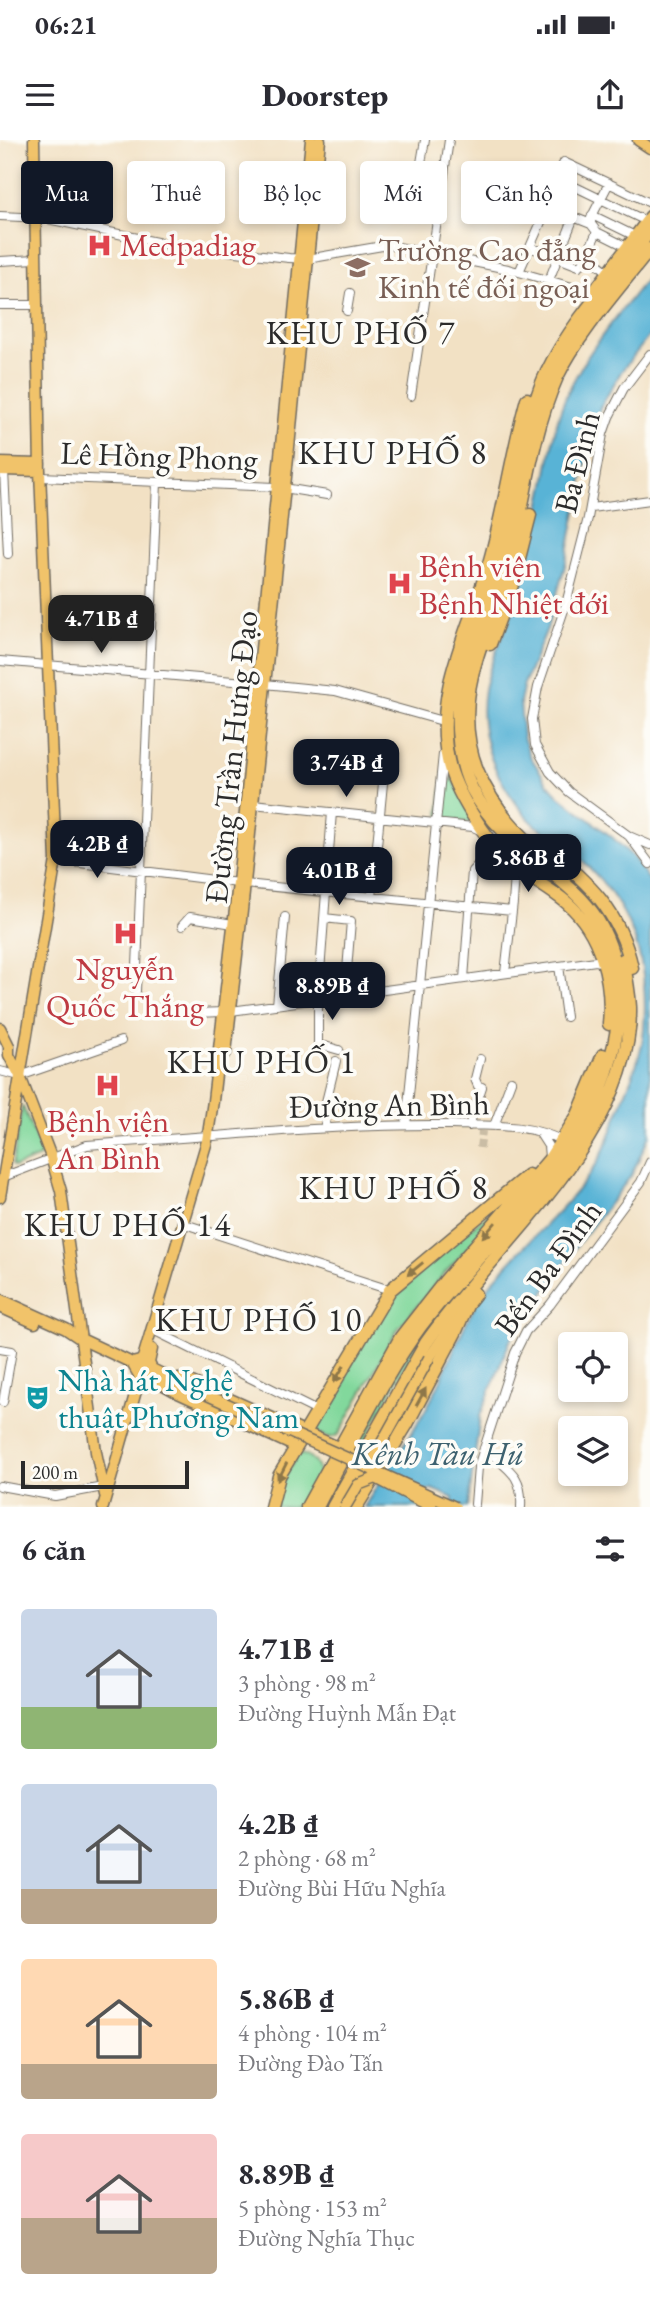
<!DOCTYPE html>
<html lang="vi">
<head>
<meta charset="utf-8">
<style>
	:root { --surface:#fff; --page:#f2f2f3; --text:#2b2b33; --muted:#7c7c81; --accent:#111827 }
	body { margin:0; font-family:"EB Garamond",serif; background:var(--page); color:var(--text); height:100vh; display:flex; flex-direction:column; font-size:26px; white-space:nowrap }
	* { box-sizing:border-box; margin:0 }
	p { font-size:23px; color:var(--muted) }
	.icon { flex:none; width:38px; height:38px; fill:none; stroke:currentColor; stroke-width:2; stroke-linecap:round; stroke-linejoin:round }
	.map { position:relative; height:1367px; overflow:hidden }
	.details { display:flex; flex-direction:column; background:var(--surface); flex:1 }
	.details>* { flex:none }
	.banner { position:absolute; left:21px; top:21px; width:609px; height:63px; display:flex; gap:14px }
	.tools { position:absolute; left:558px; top:1192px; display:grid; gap:14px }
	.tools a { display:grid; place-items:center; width:70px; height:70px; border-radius:7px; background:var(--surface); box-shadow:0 4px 10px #0003; font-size:35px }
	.scale { position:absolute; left:21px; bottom:18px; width:168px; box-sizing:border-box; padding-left:7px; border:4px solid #2b2b2b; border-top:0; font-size:19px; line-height:24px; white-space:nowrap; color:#2b2b2b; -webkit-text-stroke:5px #fdfcf7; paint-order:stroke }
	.price { position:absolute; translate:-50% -60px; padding:0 16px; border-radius:14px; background:var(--accent); color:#fff; font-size:23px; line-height:46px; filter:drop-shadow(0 2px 4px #0008) }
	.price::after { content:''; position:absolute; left:50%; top:42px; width:21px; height:16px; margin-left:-10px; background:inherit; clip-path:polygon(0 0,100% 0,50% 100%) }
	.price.active { background:#222; color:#fff }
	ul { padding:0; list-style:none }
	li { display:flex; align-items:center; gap:21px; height:175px; padding:0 21px }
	li span { display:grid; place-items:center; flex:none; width:196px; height:140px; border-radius:7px; color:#555 }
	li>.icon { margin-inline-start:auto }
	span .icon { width:84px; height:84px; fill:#fffc; stroke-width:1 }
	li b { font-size:30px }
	h2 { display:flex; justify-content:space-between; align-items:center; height:84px; padding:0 21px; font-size:30px }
	.tag { padding:0 24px; border-radius:7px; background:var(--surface); box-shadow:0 4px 10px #0003; font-size:24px; line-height:63px }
	.tag.active { background:var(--accent); color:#fff }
	.status { display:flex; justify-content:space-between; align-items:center; height:49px; padding:0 35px; background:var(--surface); direction:ltr }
	.status svg { height:19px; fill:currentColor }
	header { display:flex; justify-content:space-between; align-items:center; height:91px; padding:0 21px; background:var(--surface); font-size:32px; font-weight:800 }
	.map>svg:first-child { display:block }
</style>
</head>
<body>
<div class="status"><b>06:21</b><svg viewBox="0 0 49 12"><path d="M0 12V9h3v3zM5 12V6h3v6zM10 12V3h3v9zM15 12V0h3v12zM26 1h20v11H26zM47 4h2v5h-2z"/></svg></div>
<header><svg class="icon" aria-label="menu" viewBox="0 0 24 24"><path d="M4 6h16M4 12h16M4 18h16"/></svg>Doorstep<svg class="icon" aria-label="share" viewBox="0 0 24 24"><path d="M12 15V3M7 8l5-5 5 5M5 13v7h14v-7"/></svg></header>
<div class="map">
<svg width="650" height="1367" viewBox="0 0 650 1367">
	<rect width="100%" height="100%" fill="#fdfcf7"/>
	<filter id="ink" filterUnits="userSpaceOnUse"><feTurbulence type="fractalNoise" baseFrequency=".0143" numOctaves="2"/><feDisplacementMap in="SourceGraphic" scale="14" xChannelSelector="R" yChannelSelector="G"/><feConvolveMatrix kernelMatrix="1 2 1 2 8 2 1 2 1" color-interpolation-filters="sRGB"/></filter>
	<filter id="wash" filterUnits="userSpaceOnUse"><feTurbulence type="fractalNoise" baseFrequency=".00686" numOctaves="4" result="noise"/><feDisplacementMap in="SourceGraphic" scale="28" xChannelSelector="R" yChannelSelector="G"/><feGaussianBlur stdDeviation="1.57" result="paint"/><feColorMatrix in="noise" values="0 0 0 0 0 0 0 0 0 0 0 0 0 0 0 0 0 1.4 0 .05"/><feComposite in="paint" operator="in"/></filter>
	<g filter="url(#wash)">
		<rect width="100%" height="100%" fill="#f2e1c4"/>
		<path fill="#82d89c" stroke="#568264" stroke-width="2" d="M445 623 476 683 443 680 439 675Z
			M22 967H23L42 1014 40 1017 15 1027 12 1025Z
			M528 1041 444 1134 397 1190 339 1294C330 1301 321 1296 314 1289L315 1283 391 1154Z
			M468 1136 470 1138C458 1154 444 1168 432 1184 403 1224 383 1268 359 1311L353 1308 398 1228 424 1188Z
			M300 1314C312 1316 316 1322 319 1333L301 1367H275L280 1347 296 1316Z"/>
		<path fill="#58b3d6" stroke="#426f80" stroke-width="2" d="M650 134V195L621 232 600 268 586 321 566 422 547 489 524 544 520 562 523 597 530 616 548 644 558 655 612 697 632 716 650 741V995L631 1036 576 1107 510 1201 480 1276 468 1367H452L453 1358 432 1349 427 1351 420 1367H364C387 1329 415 1292 435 1252 449 1223 460 1191 477 1163 511 1111 565 1075 597 1023 609 1003 616 978 624 957 633 934 642 914 644 889 650 812 628 758 569 709 558 700 545 693 534 684 521 672 509 654 500 638 486 611 479 580 484 549 491 515 511 483 521 449 530 418 536 385 543 353 551 318 553 282 569 250 589 207 622 171 650 134Z"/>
	</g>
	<g filter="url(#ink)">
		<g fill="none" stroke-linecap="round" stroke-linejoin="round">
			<path stroke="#cabda5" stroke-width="8" stroke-dasharray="8 4" stroke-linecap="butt" d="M480 1008 482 991"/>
			<defs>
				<path id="minor" d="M418 40 425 0
					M548 67 591 84
					M592 75 635 96
					M0 76 43 78 166 104 289 118 307 119 388 105 508 129 583 150 595 149
					M646 81 557 38 564 22 650 63
					M597 92 627 107
					M530 107 579 126 583 123 597 92 591 84V78L609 43
					M585 118 598 124 608 132
					M0 121 36 119
					M519 132 560 39
					M549 140 574 77
					M0 165H37
					M347 171 350 153
					M650 214 624 248 609 277 603 294 588 378 566 464 538 547 532 579 535 605 550 632 569 652 629 696 650 724
					M411 256 449 0
					M4 330 8 414
					M41 337 276 347
					M284 348 327 355
					M591 368 650 360
					M0 521 257 543
					M265 544 335 551 446 582
					M253 664 473 687 482 691
					M332 672 318 859V904L339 910
					M629 696 650 705
					M56 720 238 743
					M245 744 512 771
					M372 757 386 612
					M324 778 351 781 345 855
					M182 786 190 777 233 784
					M559 826 566 877
					M505 833 513 763 515 735 513 725
					M464 839 472 731 495 707
					M136 851 157 342
					M277 865 285 777
					M231 871 596 821 604 823
					M196 873 223 872
					M0 931 20 936 121 901
					M406 985 443 614
					M469 986 482 947 478 946 475 939 480 919
					M494 986 511 941
					M325 988 326 962 336 921
					M539 992 548 1006 549 1017
					M214 996C294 990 372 984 451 985 487 986 530 983 562 1001
					M3 1037 87 1005 208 996
					M188 1085 390 1150
					M157 1192 317 1271
					M0 1209 12 1211 3 1262
					M484 1308C507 1329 523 1333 521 1367
					M0 1346 55 1356 103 1347
					M475 1364 478 1327 515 1213 526 1191 550 1165 641 1042 650 1022"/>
				<path id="major" d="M638 0 650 8
					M595 149 650 76
					M0 323 40 324
					M0 330 40 331
					M0 888 9 906V915L20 936 51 1017 61 1051 96 1312 105 1355
					M226 913 244 753 320 0
					M0 1057 56 720 40 331 34 0
					M0 1159 66 1189 81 1199 132 1223 152 1229 181 1243
					M0 1167 35 1183
					M152 1209 149 1223 152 1229
					M429 1218 461 1171
					M175 1239H185L347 1311C358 1320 364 1337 363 1351
					M140 1240 147 1237 153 1239 178 1253 296 1307
					M103 1367 140 1237 132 1223 140 1221 143 1218 207 1001 213 961 238 743 311 0"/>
				<path id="highway" d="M527 259C512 312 505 367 490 420 472 485 433 550 448 620 454 651 487 702 511 723 528 738 550 748 567 763 601 792 613 841 609 884
					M490 504 513 442 530 375
					M545 707C588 742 620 771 632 828
					M549 721C482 665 449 604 477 517 486 486 501 458 509 427 524 365 531 295 557 237 577 195 620 147 650 109
					M271 1367 279 1336 390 1150 528 1035
					M307 1367 401 1197 445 1141 549 1020 578 975 603 915
					M317 1367C329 1343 343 1319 355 1295 375 1258 395 1221 420 1187 494 1088 596 1021 617 889 624 840 613 788 575 753 539 719 496 695 472 649 457 619 456 580 459 547 463 505 489 462 500 421 512 378 518 334 528 290 533 271 537 252 546 234 570 183 615 136 650 91
					M333 1367 426 1203C493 1106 633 995 630 867 629 852 626 835 623 820
					M356 1367 407 1284 455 1193 468 1163 475 1154"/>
			</defs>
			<use href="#minor" stroke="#716b61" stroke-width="10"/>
			<use href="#major" stroke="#716b61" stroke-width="13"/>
			<use href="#highway" stroke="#716b61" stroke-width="15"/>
			<use href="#minor" stroke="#fff" stroke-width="8"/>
			<use href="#major" stroke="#f1c36a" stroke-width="10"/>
			<use href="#highway" stroke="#f1c36a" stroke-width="12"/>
			<defs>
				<path id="major-bridge" d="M183 1244 455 1367
					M379 1332 374 1323 375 1315 429 1218
					M374 1337 432 1367
					M345 1367 358 1345 376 1338"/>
			</defs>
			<use href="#major-bridge" stroke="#716b61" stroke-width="13" stroke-linecap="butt"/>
			<use href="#major-bridge" stroke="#f1c36a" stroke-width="10"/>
		</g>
		<defs><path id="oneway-solid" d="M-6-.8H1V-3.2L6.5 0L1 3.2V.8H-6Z" transform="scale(1.75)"/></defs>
		<g fill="#8e774a">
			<use href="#oneway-solid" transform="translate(489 1090) rotate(131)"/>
			<use href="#oneway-solid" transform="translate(415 1129) rotate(141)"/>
			<use href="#oneway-solid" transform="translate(339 1234) rotate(121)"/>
			<use href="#oneway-solid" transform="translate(421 1257) rotate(-61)"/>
			<use href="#oneway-solid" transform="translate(282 1332) rotate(117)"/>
		</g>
	</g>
	<defs>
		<symbol id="hospital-bare" viewBox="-9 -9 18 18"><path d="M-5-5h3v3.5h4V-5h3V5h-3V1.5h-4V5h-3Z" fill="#e0444e" stroke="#fdfcf7" stroke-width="2.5" paint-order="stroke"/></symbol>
		<symbol id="university-bare" viewBox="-9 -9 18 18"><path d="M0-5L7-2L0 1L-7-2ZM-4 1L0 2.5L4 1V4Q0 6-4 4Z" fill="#8d6e63" stroke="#fdfcf7" stroke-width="2.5" paint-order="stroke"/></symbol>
		<symbol id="theatre-bare" viewBox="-9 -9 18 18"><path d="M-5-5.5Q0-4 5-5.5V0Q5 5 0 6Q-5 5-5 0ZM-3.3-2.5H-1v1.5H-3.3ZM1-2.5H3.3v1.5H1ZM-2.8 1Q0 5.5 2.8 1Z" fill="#0f9aa8" stroke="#fdfcf7" stroke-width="2.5" paint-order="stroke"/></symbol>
	</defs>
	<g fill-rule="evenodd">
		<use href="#hospital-bare" x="82" y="88" width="35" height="35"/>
		<use href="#university-bare" x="340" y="110" width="35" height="35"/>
		<use href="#hospital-bare" x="382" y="426" width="35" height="35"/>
		<use href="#hospital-bare" x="108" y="776" width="35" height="35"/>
		<use href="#hospital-bare" x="90" y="928" width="35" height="35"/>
		<use href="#theatre-bare" x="20" y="1240" width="35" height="35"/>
	</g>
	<g text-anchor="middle" stroke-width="7" stroke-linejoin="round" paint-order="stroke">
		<g font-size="32" fill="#be3a42" stroke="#fdfcf7" text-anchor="start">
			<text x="120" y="116">Medpadiag</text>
			<text x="419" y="437">Bệnh viện<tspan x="419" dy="37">Bệnh Nhiệt đới</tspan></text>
			<text x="125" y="840" text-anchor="middle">Nguyễn<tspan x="125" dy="37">Quốc Thắng</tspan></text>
			<text x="108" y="992" text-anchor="middle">Bệnh viện<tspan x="108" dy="37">An Bình</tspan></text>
		</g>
		<g font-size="32" fill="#785e54" stroke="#fdfcf7" text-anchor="start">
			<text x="378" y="121">Trường Cao đẳng<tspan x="378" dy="37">Kinh tế đối ngoại</tspan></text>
		</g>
		<g font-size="32" fill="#2b2b2b" stroke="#fdfcf7">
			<text transform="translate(159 316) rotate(2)" y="11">Lê Hồng Phong</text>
			<text transform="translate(577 322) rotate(-76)" y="11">Ba Đình</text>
			<text transform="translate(231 617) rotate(-84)" y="11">Đường Trần Hưng Đạo</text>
			<text transform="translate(389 965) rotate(-1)" y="11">Đường An Bình</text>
			<text transform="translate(548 1128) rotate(-54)" y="11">Bến Ba Đình</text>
		</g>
		<g font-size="32" fill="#0d838f" stroke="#fdfcf7" text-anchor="start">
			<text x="58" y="1251">Nhà hát Nghệ<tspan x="58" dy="37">thuật Phương Nam</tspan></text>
		</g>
		<g font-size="33" letter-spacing="2" fill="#2b2b2b" stroke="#fdfcf7">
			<text x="361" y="204">KHU PHỐ 7</text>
			<text x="393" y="324">KHU PHỐ 8</text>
			<text x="262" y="933">KHU PHỐ 1</text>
			<text x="394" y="1059">KHU PHỐ 8</text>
			<text x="128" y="1096">KHU PHỐ 14</text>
			<text x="259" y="1191">KHU PHỐ 10</text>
		</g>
		<g font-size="33" font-style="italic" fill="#3d616f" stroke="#fdfcf7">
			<text x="438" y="1325">Kênh Tàu Hủ</text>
		</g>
	</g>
</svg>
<div class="tools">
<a><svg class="icon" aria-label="locate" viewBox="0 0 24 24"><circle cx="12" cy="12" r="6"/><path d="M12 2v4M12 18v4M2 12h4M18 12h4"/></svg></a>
<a><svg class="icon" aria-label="layers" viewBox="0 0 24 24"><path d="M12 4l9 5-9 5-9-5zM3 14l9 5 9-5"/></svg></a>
</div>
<div class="scale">200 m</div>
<b class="price active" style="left:101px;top:515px">4.71B ₫</b>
<b class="price" style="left:346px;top:659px">3.74B ₫</b>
<b class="price" style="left:97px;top:740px">4.2B ₫</b>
<b class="price" style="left:528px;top:754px">5.86B ₫</b>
<b class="price" style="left:339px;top:767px">4.01B ₫</b>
<b class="price" style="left:332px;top:882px">8.89B ₫</b>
<div class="banner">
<a class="tag active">Mua</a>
<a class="tag">Thuê</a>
<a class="tag">Bộ lọc</a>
<a class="tag">Mới</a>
<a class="tag">Căn hộ</a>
</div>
</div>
<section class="details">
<h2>6 căn<svg class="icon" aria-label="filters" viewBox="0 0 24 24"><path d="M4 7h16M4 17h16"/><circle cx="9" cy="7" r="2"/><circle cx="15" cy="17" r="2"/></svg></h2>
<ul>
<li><span style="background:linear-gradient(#c9d6e8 70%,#8fb573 0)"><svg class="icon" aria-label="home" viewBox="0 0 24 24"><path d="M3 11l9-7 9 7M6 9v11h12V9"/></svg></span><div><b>4.71B ₫</b><p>3 phòng · 98 m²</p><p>Đường Huỳnh Mẫn Đạt</p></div></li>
<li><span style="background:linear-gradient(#c9d6e8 75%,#b9a48a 0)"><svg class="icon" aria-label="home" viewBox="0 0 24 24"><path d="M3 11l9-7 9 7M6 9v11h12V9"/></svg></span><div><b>4.2B ₫</b><p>2 phòng · 68 m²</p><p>Đường Bùi Hữu Nghĩa</p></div></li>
<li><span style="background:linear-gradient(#ffd9b3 75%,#b9a48a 0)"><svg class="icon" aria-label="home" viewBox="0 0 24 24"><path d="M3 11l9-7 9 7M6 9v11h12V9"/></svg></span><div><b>5.86B ₫</b><p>4 phòng · 104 m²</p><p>Đường Đào Tấn</p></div></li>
<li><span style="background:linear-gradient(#f6c9c9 60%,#b9a48a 0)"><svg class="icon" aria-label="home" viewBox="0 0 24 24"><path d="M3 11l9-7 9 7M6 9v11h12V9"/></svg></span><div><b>8.89B ₫</b><p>5 phòng · 153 m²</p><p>Đường Nghĩa Thục</p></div></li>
</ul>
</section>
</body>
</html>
